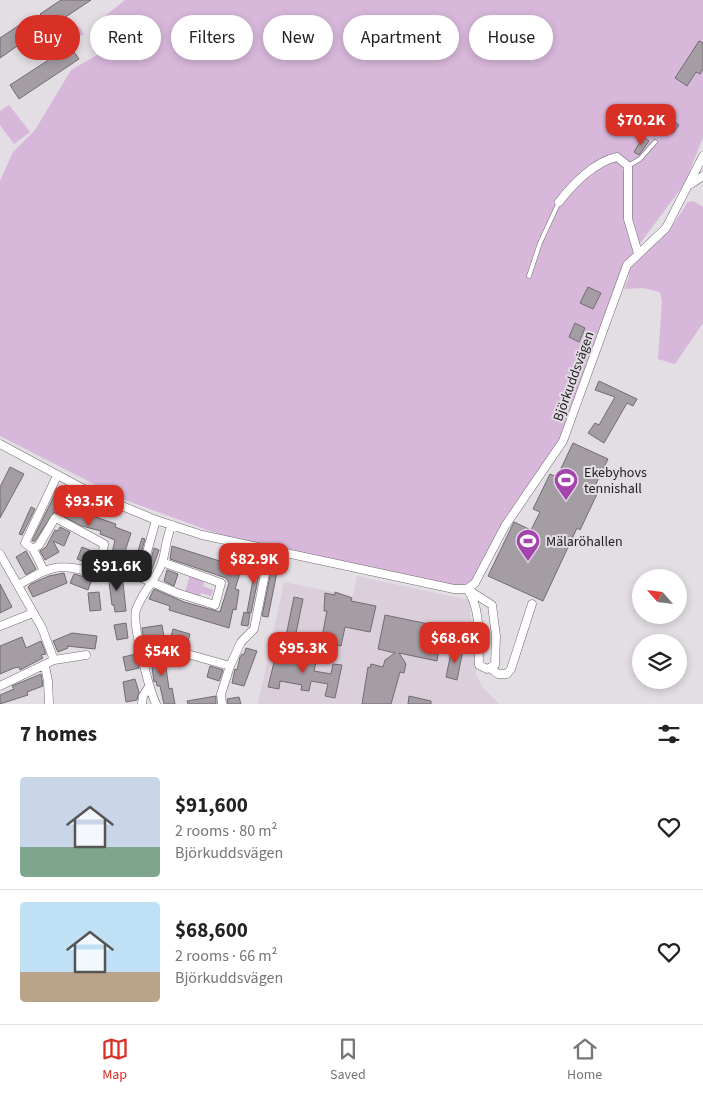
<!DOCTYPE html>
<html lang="en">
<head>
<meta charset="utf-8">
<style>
	:root { --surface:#fff; --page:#f2f2f2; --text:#222; --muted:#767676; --line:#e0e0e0; --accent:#d93025 }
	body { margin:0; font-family:"Source Sans 3",sans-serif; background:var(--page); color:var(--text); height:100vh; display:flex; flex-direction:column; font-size:19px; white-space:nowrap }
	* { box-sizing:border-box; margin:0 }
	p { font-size:16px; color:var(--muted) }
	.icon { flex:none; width:28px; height:28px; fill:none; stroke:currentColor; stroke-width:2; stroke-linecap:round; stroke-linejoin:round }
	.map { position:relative; height:704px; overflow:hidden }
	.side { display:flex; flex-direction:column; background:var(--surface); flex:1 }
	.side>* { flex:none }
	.top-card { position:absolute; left:15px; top:15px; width:674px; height:45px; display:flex; gap:10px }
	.needle { width:32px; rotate:298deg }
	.tools { position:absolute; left:632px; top:569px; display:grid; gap:10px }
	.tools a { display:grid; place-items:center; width:55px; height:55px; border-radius:50%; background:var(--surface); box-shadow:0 2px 8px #0003; font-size:25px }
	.price { position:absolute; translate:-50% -42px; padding:0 11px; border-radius:10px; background:var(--accent); color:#fff; font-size:16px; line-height:32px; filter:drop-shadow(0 1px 2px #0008) }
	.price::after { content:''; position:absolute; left:50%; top:30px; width:15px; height:11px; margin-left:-8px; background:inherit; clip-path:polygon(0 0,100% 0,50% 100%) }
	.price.current { background:#222; color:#fff }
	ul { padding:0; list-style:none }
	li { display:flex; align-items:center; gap:15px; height:125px; padding:0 20px }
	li+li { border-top:1px solid var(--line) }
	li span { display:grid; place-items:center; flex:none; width:140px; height:100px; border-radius:5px; color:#555 }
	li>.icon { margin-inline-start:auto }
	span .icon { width:60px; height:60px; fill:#fffc; stroke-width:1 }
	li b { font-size:21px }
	h2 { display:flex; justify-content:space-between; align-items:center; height:60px; padding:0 20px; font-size:21px }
	.pill { padding:0 18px; border-radius:22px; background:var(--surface); box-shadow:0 2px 8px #0003; font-size:18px; line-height:45px }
	.pill.current { background:var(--accent); color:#fff }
	.menu { display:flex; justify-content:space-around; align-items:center; height:70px; border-top:1px solid var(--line); background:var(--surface); font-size:14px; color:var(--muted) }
	.menu a { display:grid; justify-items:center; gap:2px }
	.menu .current { color:var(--accent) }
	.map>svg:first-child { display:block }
</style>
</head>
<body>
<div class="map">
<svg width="703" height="704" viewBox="0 0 703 704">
	<rect width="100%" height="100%" fill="#e3dde4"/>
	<path fill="#dbcfdc" d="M357 576 469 600 476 674 483 688 500 704H258L284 582 353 596Z"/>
	<path fill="#d7b7da" d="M125 0H703V137L685 183 624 265 559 441 498 530 475 579 466 585 455 586 232 539 125 500 0 436V181L13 152 35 130 71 70 99 54 104 17Z
		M79 26 84 34 70 42 65 34Z
		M9 105 30 132 14 144 0 125V111Z
		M693 201 703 207V323L675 364 658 359 662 301 660 292 643 288 624 289 629 277V269L671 228 688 202Z
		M190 574 205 578 203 586 213 590 211 596 201 593 200 597 185 593Z"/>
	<path fill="#a49ea4" stroke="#716c72" d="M61 0H91L49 28 40 14Z
		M27 20 36 33 0 58V38Z
		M699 41 703 43V69L700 74 696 72 687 86 675 78Z
		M70 46 79 59 19 99 10 85Z
		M660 112 679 125 673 133 671 131 670 133 665 130 666 127 655 120Z
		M643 137 649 141 639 155 634 152Z
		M588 287 601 293 593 309 580 303Z
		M575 323 585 328 579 342 569 337Z
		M599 381 637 399 633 406 627 403 604 443 588 433 595 423 599 425 615 397 595 390Z
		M573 443 608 459 593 490 598 492 580 530 577 528 543 601 488 576 514 522 531 530 540 512 533 509 550 474 557 477Z
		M10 467 24 474 0 518V487Z
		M56 492 61 494 58 500 79 508 78 511 116 524 115 527 131 533 119 570 109 566 115 540 100 534 101 531 82 526 54 512 35 541H32Z
		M31 507 35 509 22 535 19 534Z
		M60 527 70 532 64 546 53 541 59 552 45 560 40 551 46 547 55 530 58 531Z
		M142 538 145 539 136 571 132 570Z
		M172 546 226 563 225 565 241 570 235 589 239 590 236 610 233 609 229 628 169 610 170 606 149 599 154 589 184 602 220 612 229 583 226 578 170 559Z
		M82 547 97 553 95 566 77 559Z
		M154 548 159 550 150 575 147 574Z
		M26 551 36 569 26 575 16 557Z
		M257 559 262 560 251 613 247 612Z
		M273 561 279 562 268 617 262 616Z
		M167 570 178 574 174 586 164 581Z
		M64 573 67 583 33 597 28 587 31 584 49 576Z
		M122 573 126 611 115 612 114 605H112L108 575Z
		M74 574 92 579 88 590 70 583Z
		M0 584 12 607 0 613Z
		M99 592 101 610 90 611 88 593Z
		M335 592 352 598 351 601 376 606 370 632 345 627 341 646 321 642 327 611H324L325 593 335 595Z
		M294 597 303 599 295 638 286 636Z
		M244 612 250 614 248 626 241 625Z
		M385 615 443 627 437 661 399 653 406 664 404 673 400 672 391 704H362L368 667 370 668 371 664 383 667 385 660 395 653 378 649Z
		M126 623 128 638 117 640 114 625Z
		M162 625 164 637 156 638 157 641H144L142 628Z
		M173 629 190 634 187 645 170 640Z
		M72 633 97 636 95 649 67 646 68 648 58 652 53 641Z
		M22 637 26 648 41 641 46 654 41 655 43 658 20 670 19 667 14 668 0 674V646Z
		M246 648 257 651 244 686 232 683 235 669 237 670 240 657 242 654 244 655Z
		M452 648 463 650 457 680 446 677Z
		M277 650 285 651 283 661 304 665 306 655 317 657 314 671 331 674 333 664 342 665 335 698 325 696 328 684 311 681 309 691 301 690 302 685 280 681 279 689 268 687Z
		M150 652 164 653 169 689 172 688 175 704H164L160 686H157L156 681 154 682Z
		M136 654 139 668 126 671 123 657Z
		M210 666 223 670 219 681 207 677Z
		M41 674 43 686 27 692 28 695 0 704V695L14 689 12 686Z
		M135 679 139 692 137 700 126 702 123 682Z
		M216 696V704H188L187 701Z
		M409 696 431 701V704H408Z
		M239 697 241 704H228L227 699Z"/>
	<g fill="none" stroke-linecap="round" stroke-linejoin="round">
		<defs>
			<path id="service" d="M628 166 640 159 655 142
				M529 276 540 243 559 202"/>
			<path id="minor" d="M691 184 703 176
				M559 202C572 185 595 161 617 157L628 166V219L638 253
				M0 444 93 494 156 520 202 535 454 589H467L475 583 505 526 563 441 627 265 666 228 703 156
				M156 520 140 577 177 593 215 605 221 583 162 562
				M33 549 44 571
				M18 585C55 565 56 563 97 573L100 571 104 544 58 519 55 518 39 545 33 549 25 543 57 476
				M467 589 492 605 496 636 495 665 487 669 479 665C478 641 482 609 467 589Z
				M0 626 33 613
				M141 648 155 646 166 648 230 666
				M54 660 86 655
				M45 666 48 681 49 704
				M490 668 498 674H507L511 669 532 604
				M0 686 54 660 42 628 0 554
				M142 704 143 696 148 688
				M156 704C149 689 132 624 136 610 142 592 156 580 162 563 166 550 166 537 172 525
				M222 704 221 694 230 666 241 642 254 629 270 549"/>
		</defs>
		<use href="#service" stroke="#716b72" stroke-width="5"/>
		<use href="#minor" stroke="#716b72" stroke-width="9"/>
		<use href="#service" stroke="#fff" stroke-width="4"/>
		<use href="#minor" stroke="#fff" stroke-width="8"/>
	</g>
	<defs>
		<symbol id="stadium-pin" viewBox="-11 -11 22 30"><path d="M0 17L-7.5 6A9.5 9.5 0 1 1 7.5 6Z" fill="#a445ad" stroke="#e3dde4"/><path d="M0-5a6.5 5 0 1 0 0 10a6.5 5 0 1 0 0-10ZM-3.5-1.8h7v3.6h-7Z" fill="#fff"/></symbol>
	</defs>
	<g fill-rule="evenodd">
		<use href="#stadium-pin" x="552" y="466" width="28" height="38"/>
		<use href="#stadium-pin" x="514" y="527" width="28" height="38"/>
	</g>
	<g text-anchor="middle" stroke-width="4" stroke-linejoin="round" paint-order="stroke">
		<g font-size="14" fill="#1e1c1e" stroke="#e3dde4">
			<text transform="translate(573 376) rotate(-70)" y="5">Björkuddsvägen</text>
		</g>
		<g font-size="14" fill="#1e1c1e" stroke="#e3dde4" text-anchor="start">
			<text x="584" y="477">Ekebyhovs<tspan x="584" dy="16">tennishall</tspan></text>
			<text x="546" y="546">Mälaröhallen</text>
		</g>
	</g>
</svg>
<div class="tools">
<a><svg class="needle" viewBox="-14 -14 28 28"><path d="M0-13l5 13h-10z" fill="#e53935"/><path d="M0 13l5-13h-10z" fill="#767676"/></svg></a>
<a><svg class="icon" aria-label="layers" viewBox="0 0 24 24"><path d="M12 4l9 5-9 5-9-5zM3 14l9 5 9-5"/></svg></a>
</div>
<b class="price" style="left:641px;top:146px">$70.2K</b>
<b class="price" style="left:89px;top:527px">$93.5K</b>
<b class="price" style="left:254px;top:585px">$82.9K</b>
<b class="price current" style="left:117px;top:592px">$91.6K</b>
<b class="price" style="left:455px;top:664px">$68.6K</b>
<b class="price" style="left:303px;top:674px">$95.3K</b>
<b class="price" style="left:162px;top:677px">$54K</b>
<div class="top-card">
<a class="pill current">Buy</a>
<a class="pill">Rent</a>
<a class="pill">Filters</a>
<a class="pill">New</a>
<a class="pill">Apartment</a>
<a class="pill">House</a>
</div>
</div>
<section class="side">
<h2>7 homes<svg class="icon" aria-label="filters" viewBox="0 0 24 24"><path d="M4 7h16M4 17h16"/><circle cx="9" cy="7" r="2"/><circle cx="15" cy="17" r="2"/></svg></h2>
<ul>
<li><span style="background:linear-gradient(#c9d6e8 70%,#7fa58c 0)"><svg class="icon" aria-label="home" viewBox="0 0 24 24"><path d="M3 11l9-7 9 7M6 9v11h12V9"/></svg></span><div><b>$91,600</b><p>2 rooms · 80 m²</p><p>Björkuddsvägen</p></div><svg class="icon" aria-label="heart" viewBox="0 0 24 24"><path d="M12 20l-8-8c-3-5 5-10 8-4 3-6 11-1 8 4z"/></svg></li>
<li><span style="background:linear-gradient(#bfe0f5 70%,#b9a48a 0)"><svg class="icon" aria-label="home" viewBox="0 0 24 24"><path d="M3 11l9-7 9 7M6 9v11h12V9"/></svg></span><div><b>$68,600</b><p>2 rooms · 66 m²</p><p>Björkuddsvägen</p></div><svg class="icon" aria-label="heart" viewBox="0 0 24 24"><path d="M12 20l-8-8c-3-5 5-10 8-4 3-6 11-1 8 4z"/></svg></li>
</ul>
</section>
<nav class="menu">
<a class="current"><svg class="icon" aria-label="map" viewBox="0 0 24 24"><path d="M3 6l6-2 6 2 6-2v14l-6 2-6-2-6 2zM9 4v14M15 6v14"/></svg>Map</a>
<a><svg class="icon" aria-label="saved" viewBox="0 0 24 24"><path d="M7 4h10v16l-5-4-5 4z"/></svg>Saved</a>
<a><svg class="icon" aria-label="home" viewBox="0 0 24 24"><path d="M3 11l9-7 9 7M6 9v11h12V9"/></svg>Home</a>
</nav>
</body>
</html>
